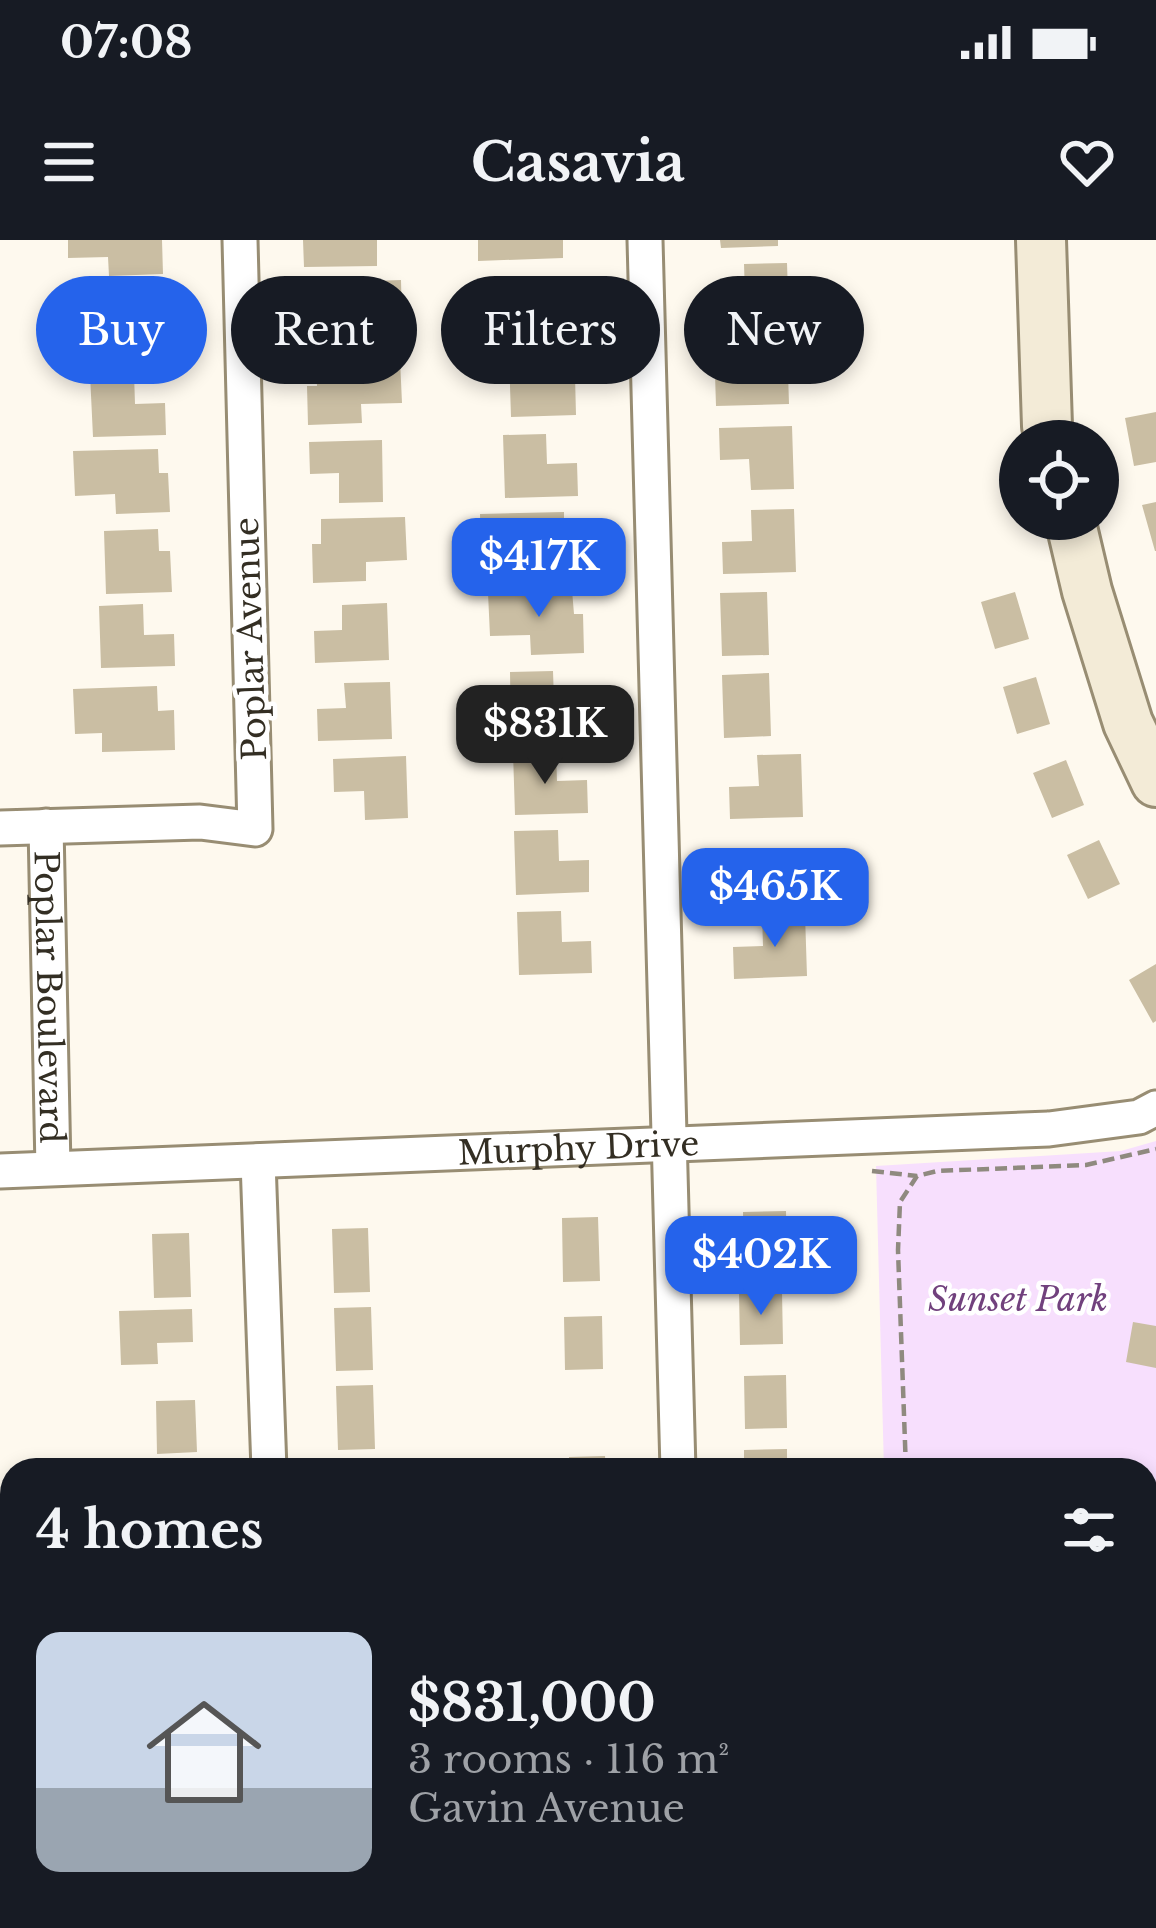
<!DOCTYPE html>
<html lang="en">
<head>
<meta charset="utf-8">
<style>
	:root { --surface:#171b24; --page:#242831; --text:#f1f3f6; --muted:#9ea1a6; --line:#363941; --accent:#2563eb }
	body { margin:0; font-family:"Libre Baskerville",serif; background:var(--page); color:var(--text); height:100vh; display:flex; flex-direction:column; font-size:45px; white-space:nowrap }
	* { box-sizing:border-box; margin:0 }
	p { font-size:39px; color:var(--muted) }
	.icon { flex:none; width:66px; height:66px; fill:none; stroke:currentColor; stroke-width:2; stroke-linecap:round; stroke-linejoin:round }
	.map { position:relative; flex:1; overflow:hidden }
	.details { position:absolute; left:0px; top:1218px; width:1158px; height:471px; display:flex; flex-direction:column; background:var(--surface); border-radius:36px 36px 0 0; box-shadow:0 6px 18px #0003 }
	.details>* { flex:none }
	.banner { position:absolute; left:36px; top:36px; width:1086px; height:108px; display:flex; gap:24px }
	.buttons { position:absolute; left:999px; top:180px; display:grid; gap:24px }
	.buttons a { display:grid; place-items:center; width:120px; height:120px; border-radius:50%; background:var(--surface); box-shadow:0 6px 18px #0003; font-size:60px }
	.price { position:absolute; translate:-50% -102px; padding:0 27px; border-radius:24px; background:var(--accent); color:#fff; font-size:39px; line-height:78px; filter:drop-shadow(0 3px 6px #0008) }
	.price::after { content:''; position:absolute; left:50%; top:72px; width:36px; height:27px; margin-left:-18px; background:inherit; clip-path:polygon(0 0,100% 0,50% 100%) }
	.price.on { background:#222; color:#fff }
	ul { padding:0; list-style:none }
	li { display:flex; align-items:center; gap:36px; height:300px; padding:0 36px }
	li+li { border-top:3px solid var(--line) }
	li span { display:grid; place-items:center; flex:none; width:336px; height:240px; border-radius:24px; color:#555 }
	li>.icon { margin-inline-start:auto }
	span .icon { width:144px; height:144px; fill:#fffc; stroke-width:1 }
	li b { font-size:51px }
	h2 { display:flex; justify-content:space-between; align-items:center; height:144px; padding:0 36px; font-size:51px }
	.tag { padding:0 42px; border-radius:54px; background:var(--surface); box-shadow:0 6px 18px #0003; font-size:42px; line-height:108px }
	.tag.on { background:var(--accent); color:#fff }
	.status { display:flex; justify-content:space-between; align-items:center; height:84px; padding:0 60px; background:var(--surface); direction:ltr }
	.status svg { height:33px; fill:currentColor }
	header { display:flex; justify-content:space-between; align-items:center; height:156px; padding:0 36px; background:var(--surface); font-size:54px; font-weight:800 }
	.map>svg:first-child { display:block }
</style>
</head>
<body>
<div class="status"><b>07:08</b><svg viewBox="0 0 49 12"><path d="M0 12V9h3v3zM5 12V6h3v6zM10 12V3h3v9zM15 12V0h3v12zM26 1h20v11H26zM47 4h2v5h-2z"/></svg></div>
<header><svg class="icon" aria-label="menu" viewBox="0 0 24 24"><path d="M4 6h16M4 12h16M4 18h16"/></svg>Casavia<svg class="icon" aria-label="heart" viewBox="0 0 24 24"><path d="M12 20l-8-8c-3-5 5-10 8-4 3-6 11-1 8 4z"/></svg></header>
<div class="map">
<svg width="1156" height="1688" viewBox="0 0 1156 1688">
	<rect width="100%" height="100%" fill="#fef9ee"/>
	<path fill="#f7dffd" d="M1156 901V1688H897V1677H1146V1230H884L876 926 1121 911Z"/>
	<path fill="#cabea3" d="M68 0H162L163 34 109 36 108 17 68 18Z
		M303 0H377V26L304 27Z
		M478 0H563V18L478 21Z
		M720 0H778V6L721 8Z
		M787 23 789 86 716 88 715 56 745 55 744 24Z
		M542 36 543 66 573 65 574 98 501 100 498 37Z
		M401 40 402 84 362 85V105L308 106 307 67H317L316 43Z
		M133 52V83L163 82 164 114 91 117 89 53Z
		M787 101 789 164 716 166 715 134 745 133 744 102Z
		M562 113 563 136H575L576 175 511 177 509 115Z
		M400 119 402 163 361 164 362 183 308 185 307 146H317L316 121Z
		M134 133 135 164 165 163 166 195 93 197 90 134Z
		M1156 172V222L1134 226 1125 178Z
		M792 186 794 249 751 250 749 219 720 220 719 188Z
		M546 194 547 224 577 223 578 256 505 258 503 195Z
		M382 200 383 262 339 263V233L310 234 309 202Z
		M158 209 159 233H168L170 272 116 274 115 254 75 256 73 211Z
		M1156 262V311H1155L1142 265Z
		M794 269 796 332 723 334 722 302 752 301 751 270Z
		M564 272V294H579L580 334 522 336 521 317 481 318 480 274Z
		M405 277 407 320 366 322V341L313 343 312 304H321V279Z
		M158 289 159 311H170L172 352 106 354 104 291Z
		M572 350 574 374H583L584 413 531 415 530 395 490 396 488 353Z
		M767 352 769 415 722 416 720 353Z
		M1015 352 1029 399 995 409 981 362Z
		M387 363 389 420 315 423 314 391 342 390V365Z
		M143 364 144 395 174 394 175 426 101 428 99 366Z
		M553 431 554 461 584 460 585 493 511 495 510 432Z
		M769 433 771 496 724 498 722 435Z
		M1036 437 1050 484 1017 494 1003 447Z
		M390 442 392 499 318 501 317 469 346 468 344 443Z
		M157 446 158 471 174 470 175 510 102 512V493L75 494 73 449Z
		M556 511 557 541 587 540 588 573 515 575 513 512Z
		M801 514 803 577 730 579 729 547 759 546 757 515Z
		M406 516 408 578 365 580 364 551 334 552 333 519Z
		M1066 520 1084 565 1052 578 1033 533Z
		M558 590 559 621 589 620V652L516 655 514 591Z
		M1099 600 1120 644 1088 659 1067 615Z
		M561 671 562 702 591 701 592 733 519 735 517 672Z
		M805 674 807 736 734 739 733 707 763 706 762 675Z
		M1156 724V781L1153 783 1129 740Z
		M786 971 787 1024 744 1025 743 972Z
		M598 977 600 1041 563 1042 562 978Z
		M368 988 370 1052 334 1053 332 989Z
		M189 993 191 1057 154 1058 152 994Z
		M739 1052H782L783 1104 740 1105Z
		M371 1067 373 1130 336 1131 334 1068Z
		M192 1069 193 1102 157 1103 158 1124 121 1125 119 1071Z
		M602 1076 603 1129 565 1130 564 1077Z
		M1133 1082 1156 1086V1128L1126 1122Z
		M786 1135 787 1188 745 1189 744 1136Z
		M373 1145 375 1209 338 1210 336 1146Z
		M195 1160 197 1212 157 1214 156 1161Z
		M787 1209V1230H744V1210Z
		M605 1216 606 1230H569V1217Z
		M0 1519H12V1559L0 1560Z"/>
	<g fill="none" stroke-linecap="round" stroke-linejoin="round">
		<defs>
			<g id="street">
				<path d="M645 0 678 1230"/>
				<path id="s1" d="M46 586 53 928"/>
				<path d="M0 588 200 582 255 589 240 0"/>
				<path d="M258 921 269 1230"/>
				<path id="s2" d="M0 931 1049 889 1139 877 1156 868"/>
				<path d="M0 1453H12"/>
				<path d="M690 1677V1688"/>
			</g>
			<path id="secondary" d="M1041 0 1047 186 1051 201
				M1070 279 1087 351 1128 483 1156 542"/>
		</defs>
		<use href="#street" stroke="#988d73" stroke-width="39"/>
		<use href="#secondary" stroke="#988d73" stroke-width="54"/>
		<path stroke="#8f8a7f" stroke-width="4.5" stroke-dasharray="12 6" stroke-linecap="butt" d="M872 931 917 936
			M906 1230 898 1010 900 962 917 936 937 931 1086 925 1156 909
			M922 1677V1688"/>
		<use href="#street" stroke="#fff" stroke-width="33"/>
		<use href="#secondary" stroke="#f3ebd7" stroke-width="48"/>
	</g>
	<g text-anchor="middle" stroke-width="9" stroke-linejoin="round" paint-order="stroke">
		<g font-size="33" fill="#332e23" stroke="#fff">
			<text transform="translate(250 399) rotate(-92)" y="12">Poplar Avenue</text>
			<text dy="12" stroke="none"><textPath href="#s1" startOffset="171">Poplar Boulevard</textPath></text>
			<text dy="12" stroke="none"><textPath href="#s2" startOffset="579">Murphy Drive</textPath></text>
		</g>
		<g font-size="33" font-style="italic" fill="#71417d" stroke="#fff">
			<text x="1018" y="1071">Sunset Park</text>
		</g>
	</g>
</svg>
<div class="buttons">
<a><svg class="icon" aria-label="locate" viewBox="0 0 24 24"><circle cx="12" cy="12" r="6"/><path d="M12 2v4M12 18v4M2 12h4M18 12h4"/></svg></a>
</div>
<b class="price" style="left:539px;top:380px">$417K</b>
<b class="price on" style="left:545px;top:547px">$831K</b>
<b class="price" style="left:775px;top:710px">$465K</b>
<b class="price" style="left:761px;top:1078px">$402K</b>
<div class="banner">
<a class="tag on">Buy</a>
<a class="tag">Rent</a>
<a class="tag">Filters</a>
<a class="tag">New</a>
</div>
<section class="details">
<h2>4 homes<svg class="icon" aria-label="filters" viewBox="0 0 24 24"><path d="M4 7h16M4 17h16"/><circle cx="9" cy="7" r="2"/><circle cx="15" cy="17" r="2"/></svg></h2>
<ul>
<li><span style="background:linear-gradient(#c9d6e8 65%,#9aa5b1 0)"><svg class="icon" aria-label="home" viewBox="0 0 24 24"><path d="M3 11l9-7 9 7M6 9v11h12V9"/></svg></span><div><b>$831,000</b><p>3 rooms · 116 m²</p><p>Gavin Avenue</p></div></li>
</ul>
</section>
</div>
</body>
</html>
